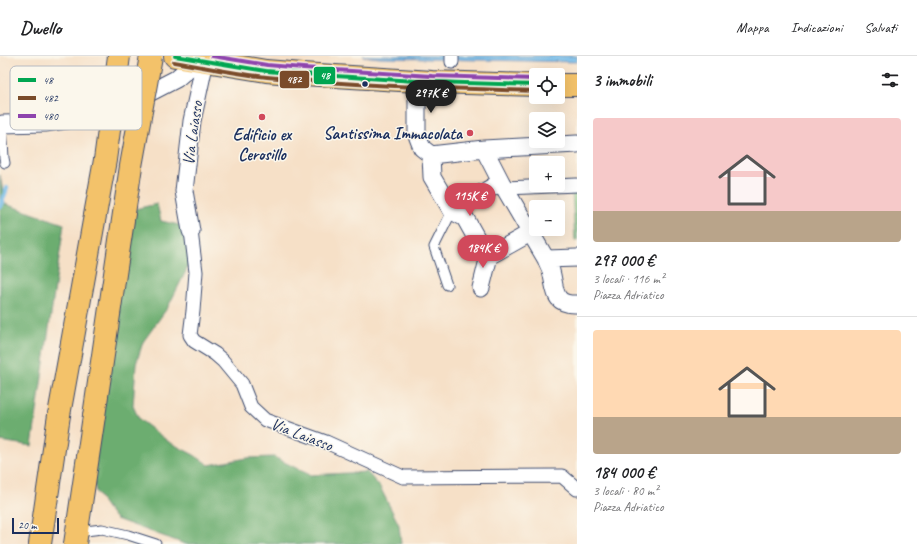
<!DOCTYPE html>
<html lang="it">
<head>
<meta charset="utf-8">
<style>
	:root { --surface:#fff; --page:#f6f6f6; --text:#202124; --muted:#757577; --line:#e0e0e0; --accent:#d1495b }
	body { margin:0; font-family:Caveat,sans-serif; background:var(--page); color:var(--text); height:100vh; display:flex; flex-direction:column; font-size:15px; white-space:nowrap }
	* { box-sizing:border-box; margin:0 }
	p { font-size:13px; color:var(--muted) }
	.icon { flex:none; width:22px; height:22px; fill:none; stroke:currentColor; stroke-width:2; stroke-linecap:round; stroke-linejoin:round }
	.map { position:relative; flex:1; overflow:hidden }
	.panel { display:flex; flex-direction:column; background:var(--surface); width:340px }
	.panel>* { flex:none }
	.fabs { position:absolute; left:529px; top:12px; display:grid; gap:8px }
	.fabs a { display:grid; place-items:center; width:36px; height:36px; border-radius:4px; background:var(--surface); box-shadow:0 4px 16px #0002; font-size:20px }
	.scale { position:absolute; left:12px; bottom:10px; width:47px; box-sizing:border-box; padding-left:4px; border:2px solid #1b2f5e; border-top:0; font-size:11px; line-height:14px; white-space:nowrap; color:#1b2f5e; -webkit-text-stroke:3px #fbf7ec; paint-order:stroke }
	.price { position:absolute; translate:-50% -34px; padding:0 9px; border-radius:14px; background:var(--accent); color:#fff; font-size:13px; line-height:26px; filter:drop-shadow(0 1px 2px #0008) }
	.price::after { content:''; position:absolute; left:50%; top:24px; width:12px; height:9px; margin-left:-6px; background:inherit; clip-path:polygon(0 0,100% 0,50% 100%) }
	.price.on { background:#222; color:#fff }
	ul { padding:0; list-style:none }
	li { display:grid; align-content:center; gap:8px; height:212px; padding:0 16px }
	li+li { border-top:1px solid var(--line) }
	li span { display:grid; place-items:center; height:124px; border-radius:4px; color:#555 }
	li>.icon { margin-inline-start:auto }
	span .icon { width:72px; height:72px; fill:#fffc; stroke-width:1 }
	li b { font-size:17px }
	h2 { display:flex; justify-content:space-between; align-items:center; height:48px; padding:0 16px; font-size:17px }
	header { display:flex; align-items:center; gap:24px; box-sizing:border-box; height:56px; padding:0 20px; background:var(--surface); border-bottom:1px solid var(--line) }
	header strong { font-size:19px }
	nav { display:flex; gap:22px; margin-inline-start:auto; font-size:14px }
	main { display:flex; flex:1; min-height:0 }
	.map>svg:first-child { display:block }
</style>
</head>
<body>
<header>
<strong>Dwello</strong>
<nav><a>Mappa</a><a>Indicazioni</a><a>Salvati</a></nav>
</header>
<main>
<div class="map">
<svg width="577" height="488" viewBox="0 0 577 488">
	<rect width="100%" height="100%" fill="#fbf7ec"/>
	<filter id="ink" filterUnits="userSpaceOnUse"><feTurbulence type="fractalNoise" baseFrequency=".025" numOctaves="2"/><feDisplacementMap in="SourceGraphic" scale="8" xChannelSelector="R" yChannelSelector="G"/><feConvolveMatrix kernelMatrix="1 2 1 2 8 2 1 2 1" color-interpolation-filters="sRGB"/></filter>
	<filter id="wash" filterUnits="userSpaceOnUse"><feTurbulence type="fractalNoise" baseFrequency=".012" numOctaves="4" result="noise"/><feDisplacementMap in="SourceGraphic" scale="16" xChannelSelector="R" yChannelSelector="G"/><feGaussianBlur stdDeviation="0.9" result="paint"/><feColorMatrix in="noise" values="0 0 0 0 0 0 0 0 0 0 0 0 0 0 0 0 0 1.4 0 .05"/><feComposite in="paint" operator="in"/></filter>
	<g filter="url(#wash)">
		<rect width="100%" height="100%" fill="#f6e0c7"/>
		<path fill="#85c982" stroke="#507c70" d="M577 135V185H575L572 136Z"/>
		<path fill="#6cad70" stroke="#446e67" d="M0 119 5 148 64 168 32 390 0 385Z
			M157 148 161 165 184 170 192 190 188 211 168 251 143 286 136 308 133 350 139 363 169 386 194 399 209 409 247 402 274 401 310 419 367 416 380 431 399 469 401 488H185L116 463 107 452 96 436 93 419 126 155Z"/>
		<path fill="#71bae9" stroke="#4674a4" d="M363 0H577V6L380 2Z"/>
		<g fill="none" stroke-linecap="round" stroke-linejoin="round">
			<path stroke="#71bae9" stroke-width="4.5" d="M0 151 7 132"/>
		</g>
	</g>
	<g filter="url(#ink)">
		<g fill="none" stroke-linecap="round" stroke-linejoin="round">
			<defs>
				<path id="service" d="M0 68H2L4 102 5 107
					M447 229 434 191 452 155
					M77 476 102 473 128 479 156 488"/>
				<path id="pedestrian" d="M452 6V0
					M505 132 577 129
					M191 175 196 216 193 255 190 279 194 285 215 298 223 305 242 328 251 351 265 364 326 386 403 421 562 420 577 433"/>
				<path id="minor" d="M417 25V79L422 92 431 99 484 93 577 88
					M2 68 45 67 80 62 118 53 176 23 198 4
					M431 99 432 121 452 155 501 126 484 93
					M501 126 546 203 577 202
					M452 155 465 162 484 196 489 200 530 177
					M191 175 184 135 192 65 205 5
					M546 203C547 207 550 211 551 215 556 233 552 249 577 248
					M481 232 489 200"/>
				<path id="primary" d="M175 0 266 15 303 18 432 26 536 29
					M558 29H577"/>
				<path id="motorway" d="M40 488 59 359
					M75 488 94 360"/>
			</defs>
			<use href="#service" stroke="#3c4a6e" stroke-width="11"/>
			<use href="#pedestrian" stroke="#3c4a6e" stroke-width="15"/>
			<use href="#minor" stroke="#3c4a6e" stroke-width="19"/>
			<use href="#primary" stroke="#3c4a6e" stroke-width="24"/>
			<use href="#motorway" stroke="#3c4a6e" stroke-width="24"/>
			<use href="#service" stroke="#fff" stroke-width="9"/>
			<use href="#pedestrian" stroke="#fff" stroke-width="13"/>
			<use href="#minor" stroke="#fff" stroke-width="17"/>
			<use href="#primary" stroke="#f3c26a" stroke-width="22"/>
			<use href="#motorway" stroke="#f3c26a" stroke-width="22"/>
			<defs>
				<path id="motorway-bridge" d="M59 359 105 104 119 0
					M94 360 131 110 151 0"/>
			</defs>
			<use href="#motorway-bridge" stroke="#3c4a6e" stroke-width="24" stroke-linecap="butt"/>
			<use href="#motorway-bridge" stroke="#f3c26a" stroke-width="22"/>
			<defs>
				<path id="bus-1" d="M175 0 266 15 303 18 432 26 536 29"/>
				<path id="bus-2" d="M174 6C205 11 236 18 267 21 356 30 446 32 536 35"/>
				<path id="bus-3" d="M212 0 267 9 303 12 432 20 536 23"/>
			</defs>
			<use href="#bus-1" stroke="#fbf7ec" stroke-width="7"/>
			<use href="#bus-2" stroke="#fbf7ec" stroke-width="7"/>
			<use href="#bus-3" stroke="#fbf7ec" stroke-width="7"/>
			<use href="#bus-1" stroke="#00a651" stroke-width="4"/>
			<use href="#bus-2" stroke="#7a4b2a" stroke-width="4"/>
			<use href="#bus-3" stroke="#8e44ad" stroke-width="4"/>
		</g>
	</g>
	<circle fill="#1b2f5e" stroke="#fbf7ec" stroke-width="1.5" cx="365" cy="28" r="3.5"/>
	<g fill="#d1495b" stroke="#fbf7ec" stroke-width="1.5">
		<circle cx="262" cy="61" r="4"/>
		<circle cx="470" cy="77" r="4"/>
	</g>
	<g text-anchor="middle" stroke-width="3" stroke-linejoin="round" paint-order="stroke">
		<g font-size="17" fill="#1b2f5e" stroke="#fbf7ec">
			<text transform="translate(192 77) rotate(-82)" y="6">Via Laiasso</text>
			<text transform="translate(302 378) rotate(21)" y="6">Via Laiasso</text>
		</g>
		<g font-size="17" font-weight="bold" fill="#1b2f5e" stroke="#fbf7ec" text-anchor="end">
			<text x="462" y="83">Santissima Immacolata</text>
			<text x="262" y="84" text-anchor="middle">Edificio ex<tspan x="262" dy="20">Cerosillo</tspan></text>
		</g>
	</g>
	<rect x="10" y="10" width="132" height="64" rx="6" fill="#fbf7ec" stroke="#b8bbc1" stroke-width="1"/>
	<rect x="18" y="22" width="18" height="4" fill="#00a651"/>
	<rect x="18" y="40" width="18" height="4" fill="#7a4b2a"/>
	<rect x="18" y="58" width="18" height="4" fill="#8e44ad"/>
	<g font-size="11" fill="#1b2f5e">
		<text x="43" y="28">48</text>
		<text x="43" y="46">482</text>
		<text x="43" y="64">480</text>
	</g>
	<g stroke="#fbf7ec" stroke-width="1.5">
		<rect x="313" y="10" width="23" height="19" rx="4" fill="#00a651"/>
		<rect x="279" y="14" width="31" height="19" rx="4" fill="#7a4b2a"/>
	</g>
	<g font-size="11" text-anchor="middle" font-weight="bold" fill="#fff">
		<text x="325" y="23">48</text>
		<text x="294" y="27">482</text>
	</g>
</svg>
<div class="fabs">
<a><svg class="icon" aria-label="locate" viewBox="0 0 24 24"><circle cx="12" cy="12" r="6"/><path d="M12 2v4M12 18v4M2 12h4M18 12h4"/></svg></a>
<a><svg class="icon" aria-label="layers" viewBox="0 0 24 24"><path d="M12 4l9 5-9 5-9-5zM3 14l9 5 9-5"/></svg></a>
<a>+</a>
<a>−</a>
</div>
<div class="scale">20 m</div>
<b class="price on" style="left:431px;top:58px">297K €</b>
<b class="price" style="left:470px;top:161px">115K €</b>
<b class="price" style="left:483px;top:213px">184K €</b>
</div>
<section class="panel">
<h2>3 immobili<svg class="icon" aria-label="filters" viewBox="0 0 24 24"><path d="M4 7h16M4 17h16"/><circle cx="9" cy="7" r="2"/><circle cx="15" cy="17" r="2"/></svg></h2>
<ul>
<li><span style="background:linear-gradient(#f6c9c9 75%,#b9a48a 0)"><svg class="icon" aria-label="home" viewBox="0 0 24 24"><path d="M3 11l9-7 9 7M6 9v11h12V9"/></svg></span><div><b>297 000 €</b><p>3 locali · 116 m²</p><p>Piazza Adriatico</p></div></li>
<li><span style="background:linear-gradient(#ffd9b3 70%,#b9a48a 0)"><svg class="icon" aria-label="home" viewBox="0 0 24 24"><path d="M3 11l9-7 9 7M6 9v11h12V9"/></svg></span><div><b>184 000 €</b><p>3 locali · 80 m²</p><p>Piazza Adriatico</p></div></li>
</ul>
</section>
</main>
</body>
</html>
